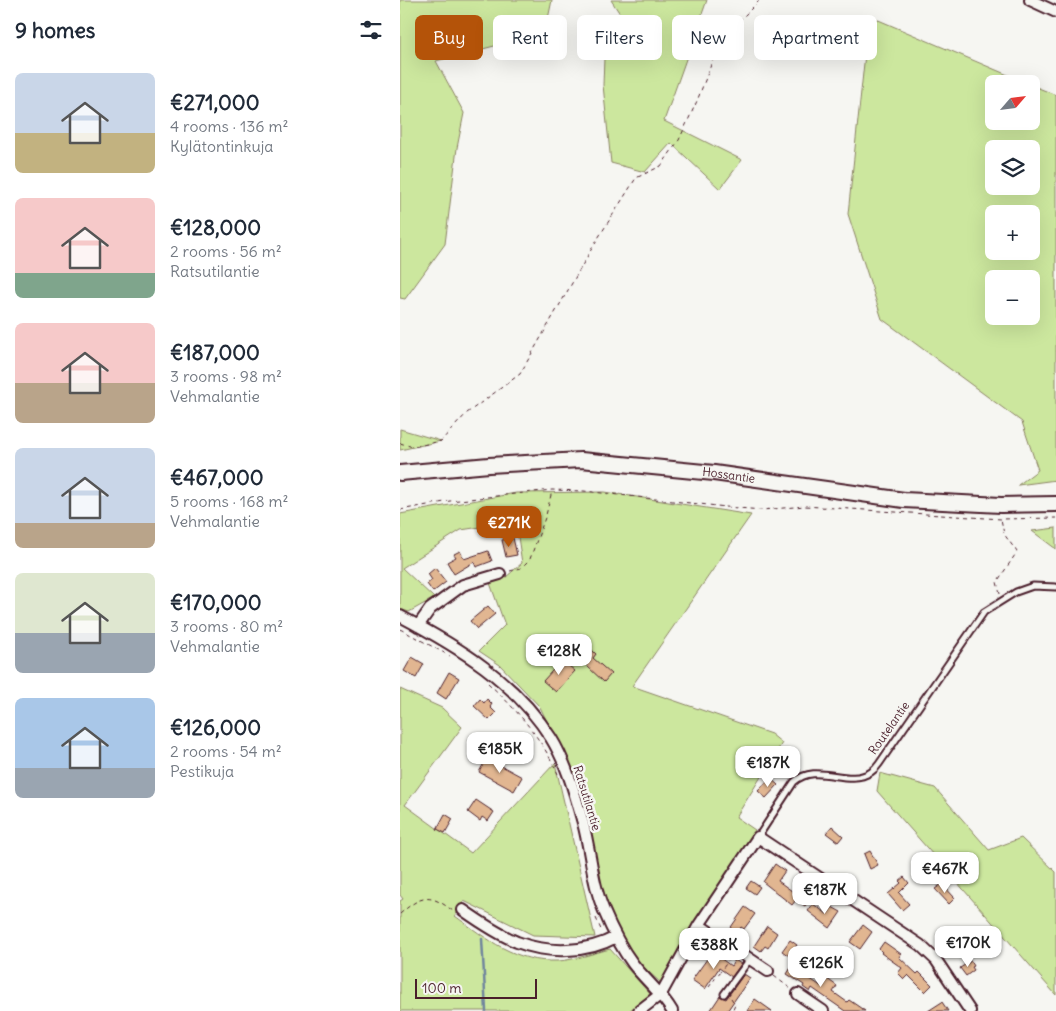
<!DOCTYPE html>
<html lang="en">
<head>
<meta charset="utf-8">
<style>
	:root { --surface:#fff; --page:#f2f2f3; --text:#1f2937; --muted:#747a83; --accent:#b45309 }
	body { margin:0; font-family:Delius,sans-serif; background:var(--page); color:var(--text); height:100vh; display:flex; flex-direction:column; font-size:19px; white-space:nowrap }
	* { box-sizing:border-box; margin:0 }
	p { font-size:16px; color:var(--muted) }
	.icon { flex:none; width:28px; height:28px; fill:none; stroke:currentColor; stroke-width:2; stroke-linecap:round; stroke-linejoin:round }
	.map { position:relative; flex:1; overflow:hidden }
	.details { display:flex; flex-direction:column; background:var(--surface); width:400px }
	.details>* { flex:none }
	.guide { position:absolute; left:15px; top:15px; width:475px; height:45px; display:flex; gap:10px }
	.needle { width:32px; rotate:62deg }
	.controls { position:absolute; left:585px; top:75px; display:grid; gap:10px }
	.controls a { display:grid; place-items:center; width:55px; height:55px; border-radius:8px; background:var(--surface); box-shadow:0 5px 20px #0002; font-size:25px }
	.scale { position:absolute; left:15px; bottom:12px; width:122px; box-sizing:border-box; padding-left:5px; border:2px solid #4a1f2b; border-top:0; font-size:14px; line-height:18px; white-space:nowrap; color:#4a1f2b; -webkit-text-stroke:4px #f6f6f2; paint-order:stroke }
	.price { position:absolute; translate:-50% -42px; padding:0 11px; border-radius:10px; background:#fff; color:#222; font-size:16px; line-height:32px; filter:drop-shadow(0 1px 2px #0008) }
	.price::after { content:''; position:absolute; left:50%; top:30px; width:15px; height:11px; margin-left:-8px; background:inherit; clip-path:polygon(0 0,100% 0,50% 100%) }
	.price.selected { background:var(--accent); color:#fff }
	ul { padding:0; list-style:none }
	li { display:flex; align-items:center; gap:15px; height:125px; padding:0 15px }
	li span { display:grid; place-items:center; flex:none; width:140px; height:100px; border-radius:8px; color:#555 }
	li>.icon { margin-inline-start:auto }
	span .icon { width:60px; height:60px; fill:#fffc; stroke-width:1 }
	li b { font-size:21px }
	h2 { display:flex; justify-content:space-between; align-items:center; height:60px; padding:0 15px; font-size:21px }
	.pill { padding:0 18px; border-radius:8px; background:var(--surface); box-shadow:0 5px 20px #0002; font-size:18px; line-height:45px }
	.pill.selected { background:var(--accent); color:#fff }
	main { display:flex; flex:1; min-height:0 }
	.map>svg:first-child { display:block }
</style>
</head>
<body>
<main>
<section class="details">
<h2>9 homes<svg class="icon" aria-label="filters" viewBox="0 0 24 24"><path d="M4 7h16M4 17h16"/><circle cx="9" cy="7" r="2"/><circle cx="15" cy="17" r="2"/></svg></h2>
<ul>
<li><span style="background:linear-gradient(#c9d6e8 60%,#c2b280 0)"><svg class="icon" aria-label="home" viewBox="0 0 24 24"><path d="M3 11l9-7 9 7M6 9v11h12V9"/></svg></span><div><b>€271,000</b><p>4 rooms · 136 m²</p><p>Kylätontinkuja</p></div></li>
<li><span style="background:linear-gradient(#f6c9c9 75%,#7fa58c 0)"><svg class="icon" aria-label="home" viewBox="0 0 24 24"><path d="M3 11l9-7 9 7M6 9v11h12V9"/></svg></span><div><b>€128,000</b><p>2 rooms · 56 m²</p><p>Ratsutilantie</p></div></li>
<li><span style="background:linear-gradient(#f6c9c9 60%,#b9a48a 0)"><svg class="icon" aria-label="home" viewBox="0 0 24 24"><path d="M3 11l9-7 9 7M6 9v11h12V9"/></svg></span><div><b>€187,000</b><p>3 rooms · 98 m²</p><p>Vehmalantie</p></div></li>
<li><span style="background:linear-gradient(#c9d6e8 75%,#b9a48a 0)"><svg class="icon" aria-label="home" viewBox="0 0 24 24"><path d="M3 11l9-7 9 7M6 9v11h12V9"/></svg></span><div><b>€467,000</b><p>5 rooms · 168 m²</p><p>Vehmalantie</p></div></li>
<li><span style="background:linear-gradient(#dfe7d0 60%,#9aa5b1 0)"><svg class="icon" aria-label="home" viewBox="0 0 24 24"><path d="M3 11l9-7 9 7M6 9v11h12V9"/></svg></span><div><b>€170,000</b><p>3 rooms · 80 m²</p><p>Vehmalantie</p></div></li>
<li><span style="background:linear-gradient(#a9c7e8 70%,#9aa5b1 0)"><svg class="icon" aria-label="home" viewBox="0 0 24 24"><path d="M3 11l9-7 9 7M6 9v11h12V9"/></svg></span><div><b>€126,000</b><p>2 rooms · 54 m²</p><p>Pestikuja</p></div></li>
</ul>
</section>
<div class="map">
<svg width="656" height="1011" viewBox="0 0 656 1011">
	<rect width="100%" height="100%" fill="#f6f6f2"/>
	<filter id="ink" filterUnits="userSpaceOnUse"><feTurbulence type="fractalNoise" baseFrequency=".02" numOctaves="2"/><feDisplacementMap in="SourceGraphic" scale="10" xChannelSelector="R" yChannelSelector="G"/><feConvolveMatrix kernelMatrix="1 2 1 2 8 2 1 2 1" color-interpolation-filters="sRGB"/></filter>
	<g filter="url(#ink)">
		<path fill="#cce79e" stroke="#8b8364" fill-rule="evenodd" d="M0 0H152L145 33 36 61 64 113 57 148 45 244 5 299 0 298Z
			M211 0H307L264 121 342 160 320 189 271 143 245 172 211 163 203 85 204 58 234 48 232 32Z
			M469 16 629 84H594V121H631V85L656 95V480L618 485 638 470 622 422 482 319 448 214ZM594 149H631V186H594ZM594 214H631V251H594ZM594 279H631V316H594Z
			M0 429 41 441 0 450Z
			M205 492 351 515 232 686 371 734 382 743 336 817 355 830 281 946 262 984 238 962 219 933 206 905 199 878 182 794 140 707 100 665 79 651 105 625 90 583 105 578 122 563 116 524 87 526 61 530 2 568 34 598 9 612 0 609V514L116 493Z
			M656 528V549L632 531Z
			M0 689 42 708 62 727 5 805 71 853 155 763 195 937 133 935 64 901 55 916C87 939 116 963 158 961 175 960 194 953 210 949L250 994 229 1011H0V901L3 899 0 895Z
			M480 773 535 788 589 850 621 838 656 872V995L477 791Z"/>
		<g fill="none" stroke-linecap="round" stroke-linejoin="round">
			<path stroke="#6f859d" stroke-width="2.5" d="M82 939 86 1011"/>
		</g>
		<path fill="#e1b691" stroke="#4a1f2b" d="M113 538 117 555 106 557 102 540Z
			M60 551 64 559 88 551 92 561 76 567 74 562 54 574 47 562 56 557 54 554Z
			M35 568 46 582 33 592 27 584 32 580 28 574Z
			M88 606 95 614 77 629 70 621Z
			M182 641 196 654 193 658 211 674 204 682 172 652Z
			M12 657 24 664 16 678 4 671Z
			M162 660 175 671 156 692 143 681Z
			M49 672 59 678 46 699 37 693Z
			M80 699 84 703 87 699 92 704 90 707 96 713 89 720 74 706Z
			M87 758 122 777 114 791 79 772Z
			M370 778 378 785 366 798 358 791Z
			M76 800 94 812 88 821 82 817 80 821 68 812Z
			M45 814 53 819 45 833 37 829Z
			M432 826 443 836 438 842 426 833Z
			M470 851 478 865 470 869 464 854Z
			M375 864 385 871 378 881 399 896 406 886 415 892 405 906 396 900 392 905 363 882Z
			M504 877 509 883 499 893 509 904 502 910 488 894 501 883 499 881Z
			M351 881 360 887 355 894 346 888Z
			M542 884 555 898 549 904 535 889Z
			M413 904 427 914 432 907 441 912 430 928 408 911Z
			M345 907 355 914 344 929 341 927 336 935 329 930Z
			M463 925 472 932 460 949 450 942Z
			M367 926 377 933 368 948 365 946 361 951 354 946Z
			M584 936 594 948 589 952 579 940Z
			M390 940 397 945 389 956 382 951Z
			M484 942 501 954 499 957 517 974 519 972 532 985 525 992 508 975 504 979 498 973 502 968 481 953 482 952 479 949Z
			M312 952 331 966 335 960 341 964 332 977 319 968 305 989 292 980Z
			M396 960 406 966 401 973 421 986 426 978 437 986 433 992 447 1002 449 1000 465 1011H445L412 988 410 992 403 987 404 985 387 974Z
			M571 961 574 966 572 967 574 970 566 976 560 968Z
			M344 974 350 978 327 1011H310L320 996 326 999Z
			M355 999 372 1011H347Z
			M542 1002 548 1011H528Z"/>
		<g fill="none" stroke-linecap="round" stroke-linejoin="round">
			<defs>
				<path id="service" d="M358 837 394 782C417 761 447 788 471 772 474 770 477 767 479 764L584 612 616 592 633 586 656 587
					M324 994 350 959"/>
				<path id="minor" d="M630 0 656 12
					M0 616C59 647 115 681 151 738 167 764 175 794 183 823 191 853 192 883 204 911 212 930 221 948 233 964 246 981 262 993 272 1011
					M18 626 30 609 63 585 100 574
					M63 910C80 922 98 934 117 942 148 954 187 953 216 937
					M299 925 368 971
					M398 994 423 1011
					M239 1011 261 994 299 925 358 837 520 945 536 960 570 1011"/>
				<g id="secondary">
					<path id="s1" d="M0 473 89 465 181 460 314 473 504 500 601 505 656 504"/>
				</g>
			</defs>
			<use href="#service" stroke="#4a1f2b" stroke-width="9"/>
			<use href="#minor" stroke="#4a1f2b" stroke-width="14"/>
			<use href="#secondary" stroke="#4a1f2b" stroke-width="18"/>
			<path stroke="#4a1f2b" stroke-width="1" stroke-dasharray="4 4" stroke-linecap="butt" d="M0 443 13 447 41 441 67 413 120 374 195 243 236 178 261 166 279 140 297 101 321 39 360 0
				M0 510 50 501 152 490 184 491 326 507 362 510 405 506 601 519 656 518
				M110 571 121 568 130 559 146 515 152 491
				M600 594 597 582 617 552 604 534 601 519
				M0 629 50 656
				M88 683C117 710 141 737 158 774
				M0 914C21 895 30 893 53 911
				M196 918 202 932
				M374 976 391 989
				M309 987 331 957
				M331 998 335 1004 332 1011"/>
			<use href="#service" stroke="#f6f6f2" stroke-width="5"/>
			<use href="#minor" stroke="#f6f6f2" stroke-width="10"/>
			<use href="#secondary" stroke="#f6f6f2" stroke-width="14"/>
		</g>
	</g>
	<g text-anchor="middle" stroke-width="5" stroke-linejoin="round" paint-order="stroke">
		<g font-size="12" fill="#4a1f2b" stroke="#f6f6f2">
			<text dy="4" stroke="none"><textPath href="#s1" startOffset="330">Hossantie</textPath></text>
			<text transform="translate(489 728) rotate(-55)" y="4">Routelantie</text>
			<text transform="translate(187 798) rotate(73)" y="4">Ratsutilantie</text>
		</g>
	</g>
</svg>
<div class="controls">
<a><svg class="needle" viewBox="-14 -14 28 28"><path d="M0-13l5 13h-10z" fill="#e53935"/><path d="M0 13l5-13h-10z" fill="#747a83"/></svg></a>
<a><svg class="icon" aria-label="layers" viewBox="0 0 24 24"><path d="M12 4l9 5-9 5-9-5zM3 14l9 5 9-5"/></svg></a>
<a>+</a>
<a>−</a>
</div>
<div class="scale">100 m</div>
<b class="price selected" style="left:109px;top:548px">€271K</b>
<b class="price" style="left:159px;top:676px">€128K</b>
<b class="price" style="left:100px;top:774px">€185K</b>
<b class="price" style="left:368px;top:788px">€187K</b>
<b class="price" style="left:545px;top:894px">€467K</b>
<b class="price" style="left:425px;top:915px">€187K</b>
<b class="price" style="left:568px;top:968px">€170K</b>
<b class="price" style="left:314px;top:970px">€388K</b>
<b class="price" style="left:421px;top:988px">€126K</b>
<div class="guide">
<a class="pill selected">Buy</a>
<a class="pill">Rent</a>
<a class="pill">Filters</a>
<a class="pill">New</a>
<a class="pill">Apartment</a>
</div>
</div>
</main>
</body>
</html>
